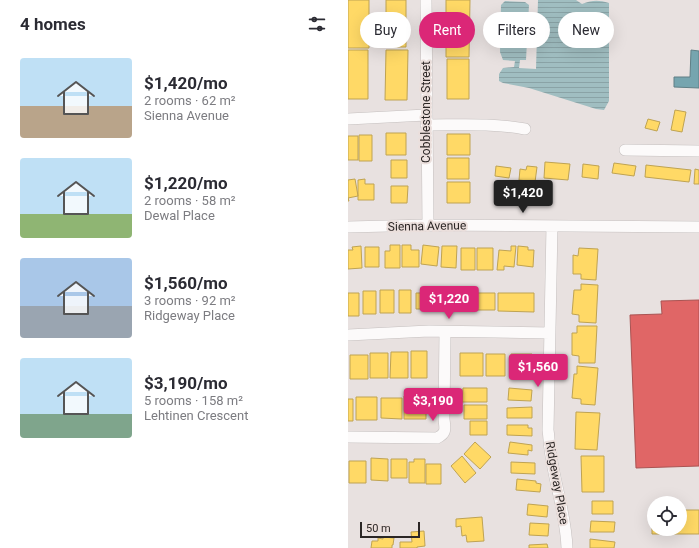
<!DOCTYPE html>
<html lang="en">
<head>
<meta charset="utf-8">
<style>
	:root { --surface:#fff; --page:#f2f2f3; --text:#2b2b33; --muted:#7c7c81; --accent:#db2777 }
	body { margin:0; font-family:Roboto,sans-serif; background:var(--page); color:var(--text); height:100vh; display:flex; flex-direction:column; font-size:15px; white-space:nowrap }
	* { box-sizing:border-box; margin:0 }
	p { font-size:13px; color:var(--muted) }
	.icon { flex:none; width:22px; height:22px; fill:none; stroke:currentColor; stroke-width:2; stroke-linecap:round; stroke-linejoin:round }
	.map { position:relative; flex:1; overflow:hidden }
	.details { display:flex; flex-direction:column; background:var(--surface); width:348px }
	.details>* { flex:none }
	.guide { position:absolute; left:12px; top:12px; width:279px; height:36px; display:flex; gap:8px }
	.tools { position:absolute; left:299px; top:496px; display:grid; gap:8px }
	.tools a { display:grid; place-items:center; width:40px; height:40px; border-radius:50%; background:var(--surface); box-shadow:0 4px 16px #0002; font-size:20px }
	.scale { position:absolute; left:12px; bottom:10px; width:60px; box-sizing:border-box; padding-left:4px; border:2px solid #2b2625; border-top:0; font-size:11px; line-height:14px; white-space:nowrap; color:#2b2625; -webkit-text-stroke:3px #ebdfdc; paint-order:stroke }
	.price { position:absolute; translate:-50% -34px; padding:0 9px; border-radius:4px; background:var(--accent); color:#fff; font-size:13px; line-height:26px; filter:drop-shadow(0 1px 2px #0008) }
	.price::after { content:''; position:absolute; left:50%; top:24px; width:12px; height:9px; margin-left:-6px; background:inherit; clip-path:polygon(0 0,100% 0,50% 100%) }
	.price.active { background:#222; color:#fff }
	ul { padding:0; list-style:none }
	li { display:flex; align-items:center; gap:12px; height:100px; padding:0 20px }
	li span { display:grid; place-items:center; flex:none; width:112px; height:80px; border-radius:4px; color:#555 }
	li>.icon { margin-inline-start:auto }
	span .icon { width:48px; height:48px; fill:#fffc; stroke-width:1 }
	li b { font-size:17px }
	h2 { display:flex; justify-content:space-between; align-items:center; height:48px; padding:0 20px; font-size:17px }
	.tag { padding:0 14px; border-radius:18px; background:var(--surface); box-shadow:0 4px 16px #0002; font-size:14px; line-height:36px }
	.tag.active { background:var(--accent); color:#fff }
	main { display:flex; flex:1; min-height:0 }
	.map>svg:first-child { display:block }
</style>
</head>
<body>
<main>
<section class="details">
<h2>4 homes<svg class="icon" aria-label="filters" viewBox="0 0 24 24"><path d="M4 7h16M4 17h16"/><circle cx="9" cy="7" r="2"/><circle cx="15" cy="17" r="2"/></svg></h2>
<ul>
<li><span style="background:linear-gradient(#bfe0f5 60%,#b9a48a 0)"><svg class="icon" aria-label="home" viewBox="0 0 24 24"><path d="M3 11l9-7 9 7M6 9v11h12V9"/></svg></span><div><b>$1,420/mo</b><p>2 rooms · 62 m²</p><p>Sienna Avenue</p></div></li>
<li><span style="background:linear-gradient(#bfe0f5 70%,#8fb573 0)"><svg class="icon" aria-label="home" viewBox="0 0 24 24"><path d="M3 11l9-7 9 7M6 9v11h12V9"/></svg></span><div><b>$1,220/mo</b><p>2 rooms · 58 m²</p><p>Dewal Place</p></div></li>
<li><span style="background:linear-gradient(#a9c7e8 60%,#9aa5b1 0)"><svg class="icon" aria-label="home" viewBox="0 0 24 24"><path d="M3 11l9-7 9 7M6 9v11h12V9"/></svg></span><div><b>$1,560/mo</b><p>3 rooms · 92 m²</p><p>Ridgeway Place</p></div></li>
<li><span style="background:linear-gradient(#bfe0f5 70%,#7fa58c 0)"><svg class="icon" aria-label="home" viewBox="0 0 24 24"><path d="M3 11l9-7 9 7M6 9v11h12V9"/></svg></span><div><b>$3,190/mo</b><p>5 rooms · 158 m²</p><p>Lehtinen Crescent</p></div></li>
</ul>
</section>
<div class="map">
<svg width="351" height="548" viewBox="0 0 351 548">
	<defs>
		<pattern id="water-rules" width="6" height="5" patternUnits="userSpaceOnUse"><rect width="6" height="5" fill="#a0bec1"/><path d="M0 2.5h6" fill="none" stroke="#8aa3a6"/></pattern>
	</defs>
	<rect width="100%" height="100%" fill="#e8e1e0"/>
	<path fill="url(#water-rules)" d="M190 0H228L234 4C245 0 250 0 261 3V101L256 110 248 109 181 88 155 83 151 81V74L155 68 166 67 167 61 155 60 152 52 153 5 157 1 177 2 181 5 178 60H172L171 68 188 69Z"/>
	<path fill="#ffd966" stroke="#bfa352" d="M0 0H21V48H0Z
		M38 0H58V47H38Z
		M98 0H122L121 57H98Z
		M0 50H20V99H0Z
		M38 50H60L59 100H37Z
		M99 59H121V99H99Z
		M327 110 338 112 334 132 323 130Z
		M300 119 312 122 309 131 297 128Z
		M38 133H58V155H38Z
		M99 134H122V155H99Z
		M11 135H24V161H11Z
		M0 136H10V160H0Z
		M99 158H121V179H99Z
		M43 160H59V178H43Z
		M197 162 222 164 220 180 196 178Z
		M266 163 288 166 286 176 264 173Z
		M235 164 251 166 250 179 234 177Z
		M298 165 343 170 341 182 297 177Z
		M148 166 163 168 161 178 147 176Z
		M179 166 189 167 187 182 171 180 172 169 178 170Z
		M347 169 351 170V184H346Z
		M7 179 10 196 0 198 1 201H0V180Z
		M17 179V184H26V200H10V180Z
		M99 182H122V203H99Z
		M43 186H60L59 203H43Z
		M42 245H52V268H37V251H42Z
		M54 245H63V250H71V267H54Z
		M75 245 91 247 89 266 73 264Z
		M13 246 14 268 0 269V250H5L4 247Z
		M94 246H109L108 268 93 267Z
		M163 246H168L166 267 156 266V270H149L151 250 163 251Z
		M170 246 180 247V250H186L185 267 169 265Z
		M17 247H31V267H17Z
		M113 248H127V270H113Z
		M129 248H145V270H129Z
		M231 248 250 249 248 280 233 279V274H225V255L230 256Z
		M233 284 250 285 248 323 231 322V315L224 314 226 290H233Z
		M32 290H46V313H32Z
		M51 290H63V313H51Z
		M15 291H28V314H15Z
		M0 293H11V316H0Z
		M68 293H106V309H68Z
		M110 293H147V310H110Z
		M150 293H186V312L150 311Z
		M229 326H249L247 363H231V356L224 355V333H229Z
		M63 351H79V378H63Z
		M43 352H60V378H42Z
		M22 353H40V378H22Z
		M112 353H135V376H112Z
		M138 354H157V376H138Z
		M163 354H184V377H163Z
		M2 355H20V379H2Z
		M229 366 250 368 247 405 233 404V399L224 398 226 374H229Z
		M115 388H139V402H114Z
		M161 388 184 390 183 401 160 400Z
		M56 396H78V419H56Z
		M8 397H29V420H8Z
		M33 398H54V419L33 418Z
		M0 399H5V421H0Z
		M116 405H139V419H116Z
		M184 407V418H159V408Z
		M228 412 252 413 249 450 227 449Z
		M122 421H139V435H122Z
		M159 425H180V428H184V436L159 435Z
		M127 442 143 457 132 469 116 454Z
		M162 442 184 445V451L180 450V455L160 453Z
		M114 456 128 473 117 483 103 466Z
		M233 456H256V492H234Z
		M23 458 40 459V481L23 480Z
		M43 459H59V478H43Z
		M66 459H77V483H61V462H66Z
		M1 461H18V483H1Z
		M163 462 187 463V474L163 473Z
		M78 464H93V484H78Z
		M169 479 188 481V483L193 484 192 492 168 490Z
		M244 501H265V514H244Z
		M180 504 200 506 199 517 179 515Z
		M304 510H306V529H332V510H351V534H304Z
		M134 517 136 541 119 542 118 535 114 536 113 526 108 527V519Z
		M243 521 267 522 266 532H242Z
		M182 523 201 524 200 536 181 535Z
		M76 531 77 546 69 547V548H52V542H64L63 532Z
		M35 537 46 538 45 545H44V548H23L24 541H30V538L35 539Z
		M242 539 267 542 266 548H242Z
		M199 544 200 548H181V545Z"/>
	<path fill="#e06666" stroke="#aa5352" d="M351 300V466L288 468 282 315 314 314 313 301Z"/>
	<path fill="#76a5af" stroke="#607f86" d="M343 50 351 51V88L326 87V77H342Z"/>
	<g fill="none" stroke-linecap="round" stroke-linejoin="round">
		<defs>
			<path id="minor" d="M78 0 80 225
				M0 119 78 115
				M78 125C112 125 145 123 177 129
				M277 150 351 151
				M204 226 200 430C201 436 201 443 202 449 206 482 218 514 219 548
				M0 227 80 225 351 227
				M0 335 81 331 202 333
				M0 437 89 438C99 433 97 429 96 419L97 332"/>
		</defs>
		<use href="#minor" stroke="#c4bfbe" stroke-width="12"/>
		<use href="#minor" stroke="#fcfafa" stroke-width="11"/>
	</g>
	<g text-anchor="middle" stroke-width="4" stroke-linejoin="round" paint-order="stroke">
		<g font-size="12" fill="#2b2625" stroke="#ebdfdc">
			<text transform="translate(78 112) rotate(-90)" y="4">Cobblestone Street</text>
			<text transform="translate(79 226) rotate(-1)" y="4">Sienna Avenue</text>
			<text transform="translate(209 483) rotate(80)" y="4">Ridgeway Place</text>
		</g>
	</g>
</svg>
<div class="tools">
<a><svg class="icon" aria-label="locate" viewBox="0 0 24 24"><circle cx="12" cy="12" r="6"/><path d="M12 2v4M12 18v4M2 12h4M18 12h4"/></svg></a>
</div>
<div class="scale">50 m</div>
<b class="price active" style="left:175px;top:214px">$1,420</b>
<b class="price" style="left:101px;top:320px">$1,220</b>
<b class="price" style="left:190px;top:388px">$1,560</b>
<b class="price" style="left:85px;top:422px">$3,190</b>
<div class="guide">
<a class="tag">Buy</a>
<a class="tag active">Rent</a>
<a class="tag">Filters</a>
<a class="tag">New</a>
</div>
</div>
</main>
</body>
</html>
